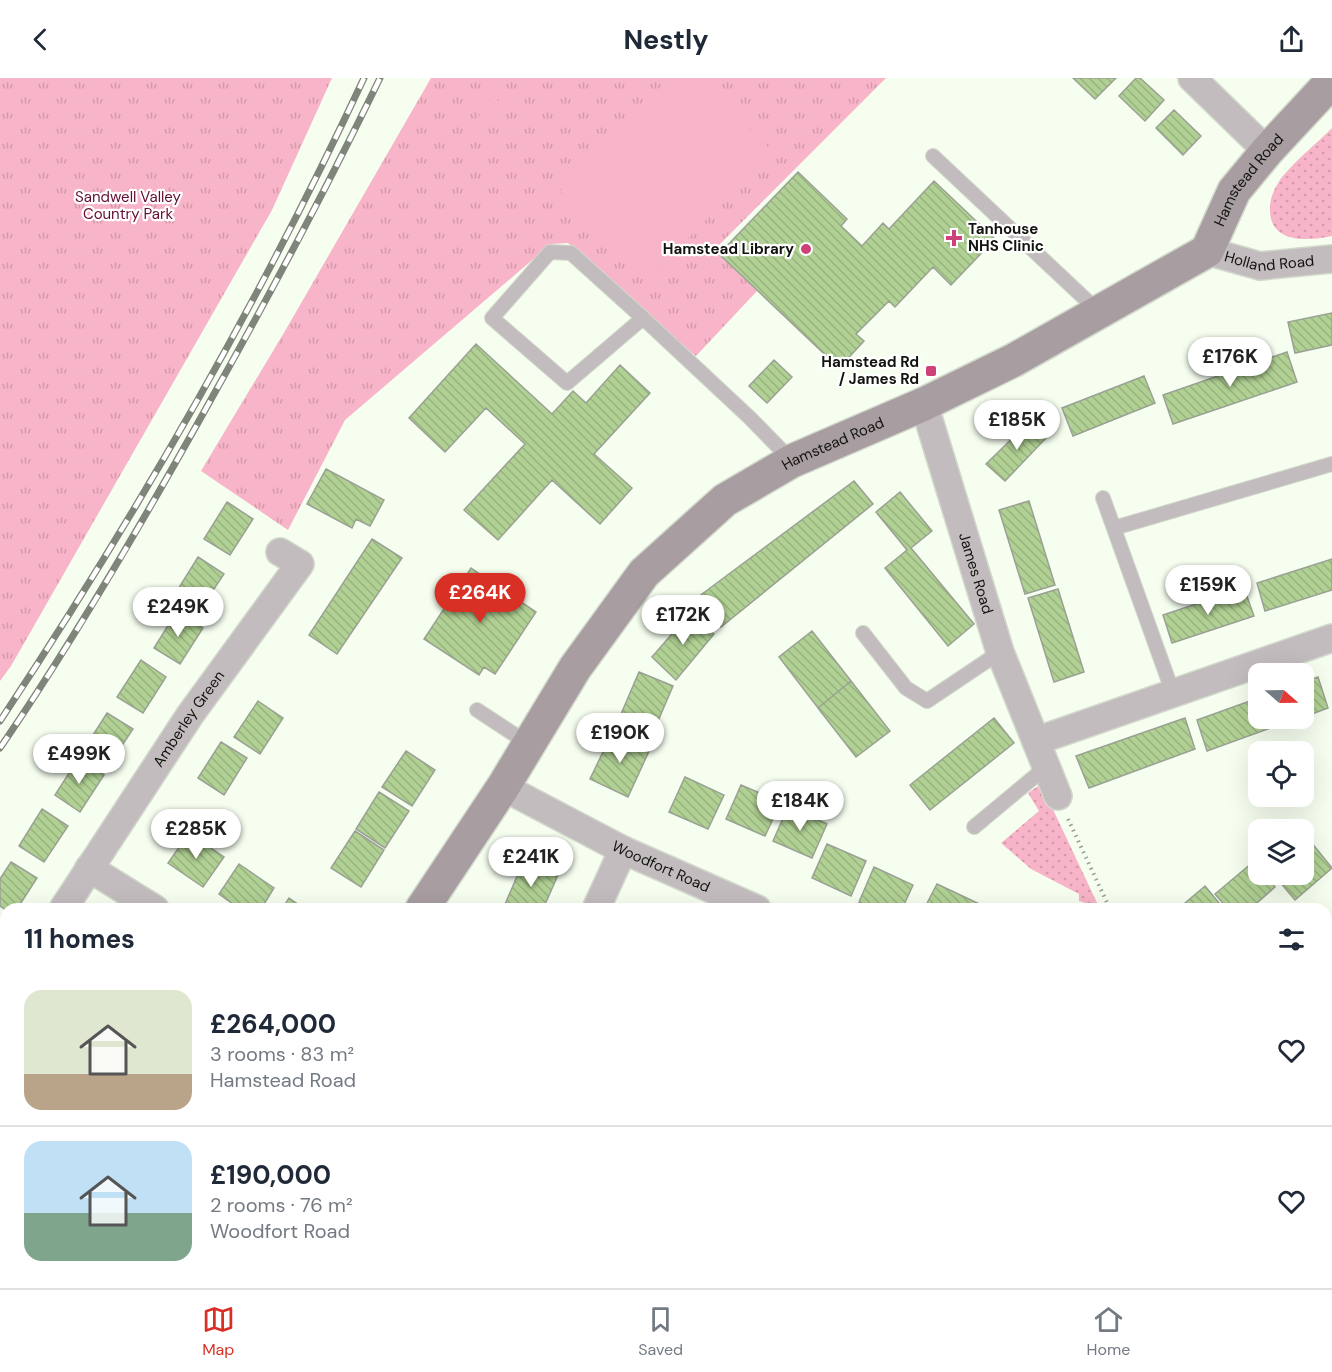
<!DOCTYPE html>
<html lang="en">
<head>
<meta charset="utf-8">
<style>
	:root { --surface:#fff; --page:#f2f2f3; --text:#1f2937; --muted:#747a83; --line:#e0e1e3; --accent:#d93025 }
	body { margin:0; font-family:"DM Sans",sans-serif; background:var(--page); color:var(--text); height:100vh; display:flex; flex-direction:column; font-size:22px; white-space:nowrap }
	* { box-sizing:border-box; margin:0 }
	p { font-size:20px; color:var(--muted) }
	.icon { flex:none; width:33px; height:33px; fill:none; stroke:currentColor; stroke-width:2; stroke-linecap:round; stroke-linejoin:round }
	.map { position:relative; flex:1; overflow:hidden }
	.details { position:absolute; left:0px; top:825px; width:1332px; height:386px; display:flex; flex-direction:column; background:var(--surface); border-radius:18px 18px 0 0; box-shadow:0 6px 24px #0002 }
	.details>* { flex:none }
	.needle { width:39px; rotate:110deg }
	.tools { position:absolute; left:1248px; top:585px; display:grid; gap:12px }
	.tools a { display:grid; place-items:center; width:66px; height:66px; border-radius:12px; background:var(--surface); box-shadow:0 6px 24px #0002; font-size:30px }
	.price { position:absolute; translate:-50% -51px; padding:0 14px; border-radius:21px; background:#fff; color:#222; font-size:20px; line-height:39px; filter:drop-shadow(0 2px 3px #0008) }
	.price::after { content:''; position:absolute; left:50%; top:36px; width:18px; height:14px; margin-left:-9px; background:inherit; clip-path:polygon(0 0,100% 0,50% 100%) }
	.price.active { background:var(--accent); color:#fff }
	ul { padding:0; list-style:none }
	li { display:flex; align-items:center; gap:18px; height:150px; padding:0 24px }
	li+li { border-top:2px solid var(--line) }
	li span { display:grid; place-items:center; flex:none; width:168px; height:120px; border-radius:18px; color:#555 }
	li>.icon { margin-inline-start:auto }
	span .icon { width:72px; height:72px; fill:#fffc; stroke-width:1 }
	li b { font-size:26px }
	h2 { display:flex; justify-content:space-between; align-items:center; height:72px; padding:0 24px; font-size:26px }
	header { display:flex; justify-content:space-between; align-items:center; height:78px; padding:0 24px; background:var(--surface); font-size:27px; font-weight:700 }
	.tab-bar { display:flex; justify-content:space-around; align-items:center; height:84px; border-top:2px solid var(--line); background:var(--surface); font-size:16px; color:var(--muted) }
	.tab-bar a { display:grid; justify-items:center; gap:3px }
	.tab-bar .active { color:var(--accent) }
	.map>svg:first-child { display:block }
</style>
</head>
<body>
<header><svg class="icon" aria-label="back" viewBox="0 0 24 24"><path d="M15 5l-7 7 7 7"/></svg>Nestly<svg class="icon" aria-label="share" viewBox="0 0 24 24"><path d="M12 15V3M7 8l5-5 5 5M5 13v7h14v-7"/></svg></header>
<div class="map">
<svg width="1332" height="1210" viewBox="0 0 1332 1210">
	<defs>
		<pattern id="grass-dots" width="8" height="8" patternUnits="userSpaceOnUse" patternTransform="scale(1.5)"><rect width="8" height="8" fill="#f8b4c8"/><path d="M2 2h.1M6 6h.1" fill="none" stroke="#d49aab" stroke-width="1.8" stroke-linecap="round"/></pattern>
		<pattern id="park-tufts" width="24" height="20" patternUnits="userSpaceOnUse" patternTransform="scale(1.5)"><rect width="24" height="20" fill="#f8b4c8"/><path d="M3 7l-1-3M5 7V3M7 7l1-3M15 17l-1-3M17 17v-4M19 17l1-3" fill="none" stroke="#d49aab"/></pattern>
		<pattern id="building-back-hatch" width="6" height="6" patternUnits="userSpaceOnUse" patternTransform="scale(1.5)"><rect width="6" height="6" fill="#b1d194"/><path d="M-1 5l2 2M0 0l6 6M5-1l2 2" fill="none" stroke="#97b37e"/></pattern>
	</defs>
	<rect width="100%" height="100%" fill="#f6fef0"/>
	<path fill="url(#grass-dots)" d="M1332 50V158C1308 163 1271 166 1270 133 1269 121 1275 109 1282 99 1297 81 1316 66 1332 50Z
		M1041 706 1099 829 1079 823V816L1031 791 1001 765 1039 733 1028 715Z"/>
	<path fill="url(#park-tufts)" d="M0 0H332L272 132 11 588 0 603Z
		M431 0H886L714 172 757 213 696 278 644 236 568 165 551 166 345 342 288 452 201 393 285 253Z"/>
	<path fill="#f8b4c8" d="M669 0H697L772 73 650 200 560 113Z
		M491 18 504 26 482 60 470 53Z"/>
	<path fill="url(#building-back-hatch)" stroke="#9aa194" stroke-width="1.5" d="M1073 0H1116L1095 21Z
		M1136 0H1140L1164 22 1145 43 1119 18Z
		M1174 32 1201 58 1183 77 1156 50Z
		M798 94 847 141 841 148 862 168 883 145 889 151 934 103 995 161 951 207 933 189 895 229 889 223 856 256 864 263 839 290 719 176Z
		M1332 235V267L1295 275 1288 244Z
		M476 266 552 336 573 313 586 325 620 287 650 315 594 376 632 410 600 446 552 402 498 462 464 432 525 366 486 330 445 374 409 340Z
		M1287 274 1297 304 1173 346 1163 317Z
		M774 282 792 299 767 325 749 308Z
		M1144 298 1155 325 1073 358 1062 330Z
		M1030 343 1047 359 1005 403 986 386Z
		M326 391 384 422 370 448 356 441 352 450 307 426Z
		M854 403 873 426 721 549 694 522Z
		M900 414 932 453 911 470 974 546 948 568 885 490 907 472 876 434Z
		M1029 423 1055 507 1025 516 999 432Z
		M227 424 253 441 230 477 204 461Z
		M372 461 402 480 337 576 309 557Z
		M198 479 224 496 200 532 175 516Z
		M1332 481V512L1265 533 1257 505Z
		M471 490 536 534 495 596 484 589 479 597 424 561Z
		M1244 510 1254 538 1172 565 1163 537Z
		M1058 511 1084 594 1054 604 1028 520Z
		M177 533 203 550 180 586 154 570Z
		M690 535 714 556 676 602 652 579Z
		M812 553 851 603 818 630 779 579Z
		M141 582 166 599 143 635 117 619Z
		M639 594 673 608 655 650 621 636Z
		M1318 599 1328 630 1304 639V604Z
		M851 603 890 653 856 679 818 630Z
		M1258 620V640H1298L1207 673 1197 642Z
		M258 623 283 640 260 676 234 659Z
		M107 635 133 651 109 687 84 671Z
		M994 640 1014 665 930 732 910 707Z
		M1185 640 1195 671 1089 710 1076 678Z
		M613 653 650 671 628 719 590 701Z
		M221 664 247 680 224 717 198 700Z
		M406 673 435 692 412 728 382 709Z
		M78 681 104 697 80 734 55 717Z
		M685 699 724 717 708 751 669 734Z
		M741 707 781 724 765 758 726 741Z
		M379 714 409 733 385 770 356 751Z
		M788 729 827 746 812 780 773 763Z
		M42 731 68 748 44 784 19 768Z
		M355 753 384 772 361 809 331 790Z
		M189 755 224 779 203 809 168 785Z
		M1311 764 1332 790 1295 822 1273 796H1304V770Z
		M827 766 866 783 851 818 812 800Z
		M524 782 558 797 543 831H503Z
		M11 784 37 800 17 831 6 832 0 828V801Z
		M1253 784 1258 790V796H1264L1275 809 1250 831H1228L1215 816Z
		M239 786 274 810 261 831H240L219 816Z
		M874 789 913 807 902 831H875L859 824Z
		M937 806 990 831H924Z
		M1205 808 1224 831H1190L1185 825Z
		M289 820 305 831H282Z
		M0 843 6 847V852L0 861Z
		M1327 900 1332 902V946L1326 943Z
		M6 998V1024L0 1020V1007Z
		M1328 1010 1332 1012V1040L1326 1037V1015Z
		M1326 1037 1332 1040V1067L1326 1065Z
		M0 1042 6 1047V1063L0 1072Z
		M1326 1065 1332 1067V1095L1326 1092Z
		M1326 1187 1332 1190V1196L1325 1210H1323L1316 1207 1317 1204H1326Z
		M19 1204H48L53 1210H13Z
		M56 1204H73L67 1210H61Z
		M421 1204H452L449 1210H432Z
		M458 1204H500L503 1206 501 1210H456Z
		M604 1204H636L634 1210H602Z
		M840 1204H875L887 1209 838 1210Z
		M1105 1204H1135L1133 1210H1109L1103 1208Z
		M1205 1204H1235L1233 1210H1203Z"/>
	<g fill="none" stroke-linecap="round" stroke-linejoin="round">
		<defs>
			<path id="service" d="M933 78 1099 234
				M550 174 571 175 643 240 567 305 492 240Z
				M643 240 750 340 792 383
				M1103 420 1173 615
				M1114 450 1332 386
				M863 555 906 610 927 623 1000 574
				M477 632 529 666
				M974 749 1046 689
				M1298 1204 1310 1210"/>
			<g id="minor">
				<path d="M1192 0 1267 73"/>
				<path id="s1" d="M1207 173 1260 188 1332 181"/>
				<path id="s2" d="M924 326 1000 574 1058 718"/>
				<path d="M1036 663 1332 560"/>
				<path id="s3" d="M503 709 623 772 757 831"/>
				<path d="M89 790 155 831"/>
				<path id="s4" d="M63 831 190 637 300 486 280 474"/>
				<path d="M596 831 623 772"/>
				<path d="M1326 861 1332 859"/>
				<path d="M0 934 6 924"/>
				<path d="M680 1210 682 1204"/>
			</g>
			<g id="secondary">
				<path id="s5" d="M422 831 503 709 575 590 644 495 725 422 792 383 924 326 1014 282 1207 173 1234 113 1267 73 1332 3"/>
				<path d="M162 1210 167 1204"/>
			</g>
		</defs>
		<use href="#service" stroke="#d2d9cc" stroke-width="16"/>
		<use href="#minor" stroke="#d2d9cc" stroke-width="30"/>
		<use href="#secondary" stroke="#d2d9cc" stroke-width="36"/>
		<path stroke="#989e94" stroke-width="4" stroke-dasharray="1.5 4.5" stroke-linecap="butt" d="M1068 741 1110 831
			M1326 997H1332
			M943 1210 945 1204
			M1051 1210 1054 1204
			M1148 1210 1150 1204"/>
		<use href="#service" stroke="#c3bcbe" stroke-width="14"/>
		<use href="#minor" stroke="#c3bcbe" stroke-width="27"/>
		<use href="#secondary" stroke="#a89da0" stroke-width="33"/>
		<defs>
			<path id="rail" d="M0 643C136 438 260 223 364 0
				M0 670C76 559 144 442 209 325 269 218 327 110 380 0"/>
		</defs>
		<use href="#rail" stroke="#80857b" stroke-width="7"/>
		<use href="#rail" stroke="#fff" stroke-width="4.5" stroke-dasharray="14" stroke-linecap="butt"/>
	</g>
	<g fill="#cb4178" stroke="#fff" stroke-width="2">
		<path d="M951 151h6v6h6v6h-6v6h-6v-6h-6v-6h6z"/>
		<circle cx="806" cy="171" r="6"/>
		<rect x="925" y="287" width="12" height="12" rx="3"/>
	</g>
	<g text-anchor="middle" stroke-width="4.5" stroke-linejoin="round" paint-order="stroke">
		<g font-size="15" fill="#12140f" stroke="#fff">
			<text dy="5" stroke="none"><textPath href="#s5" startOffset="1138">Hamstead Road</textPath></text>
			<text dy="5" stroke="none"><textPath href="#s1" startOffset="64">Holland Road</textPath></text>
			<text dy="5" stroke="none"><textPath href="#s5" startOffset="634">Hamstead Road</textPath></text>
			<text dy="5" stroke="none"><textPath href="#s2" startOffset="177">James Road</textPath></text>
			<text dy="5" stroke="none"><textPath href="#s4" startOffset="228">Amberley Green</textPath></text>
			<text dy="5" stroke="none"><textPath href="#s3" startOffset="177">Woodfort Road</textPath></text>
		</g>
		<g font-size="15" fill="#620e33" stroke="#fff">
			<text x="128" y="124">Sandwell Valley<tspan x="128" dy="17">Country Park</tspan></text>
		</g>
		<g font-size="15" font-weight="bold" fill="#12140f" stroke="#fff" text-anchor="end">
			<text x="968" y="156" text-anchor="start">Tanhouse<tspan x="968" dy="17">NHS Clinic</tspan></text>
			<text x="794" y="176">Hamstead Library</text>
			<text x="919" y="289">Hamstead Rd<tspan x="919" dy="17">/ James Rd</tspan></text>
		</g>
	</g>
</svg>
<div class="tools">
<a><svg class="needle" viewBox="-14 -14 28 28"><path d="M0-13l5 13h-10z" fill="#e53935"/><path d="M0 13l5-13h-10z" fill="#747a83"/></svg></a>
<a><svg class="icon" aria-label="locate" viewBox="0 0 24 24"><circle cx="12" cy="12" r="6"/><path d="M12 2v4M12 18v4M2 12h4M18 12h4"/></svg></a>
<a><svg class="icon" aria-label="layers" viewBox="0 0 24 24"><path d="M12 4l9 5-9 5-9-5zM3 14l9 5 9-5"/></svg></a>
</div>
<b class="price" style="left:1230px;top:310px">£176K</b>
<b class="price" style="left:1017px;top:373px">£185K</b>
<b class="price" style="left:1208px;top:538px">£159K</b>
<b class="price active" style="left:480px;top:546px">£264K</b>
<b class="price" style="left:178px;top:560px">£249K</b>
<b class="price" style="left:683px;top:568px">£172K</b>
<b class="price" style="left:620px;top:686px">£190K</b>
<b class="price" style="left:79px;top:707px">£499K</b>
<b class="price" style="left:800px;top:754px">£184K</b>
<b class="price" style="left:196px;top:782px">£285K</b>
<b class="price" style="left:531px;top:810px">£241K</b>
<section class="details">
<h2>11 homes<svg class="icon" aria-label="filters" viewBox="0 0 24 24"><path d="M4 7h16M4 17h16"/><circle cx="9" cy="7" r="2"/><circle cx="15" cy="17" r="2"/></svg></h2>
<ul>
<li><span style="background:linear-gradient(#dfe7d0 70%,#b9a48a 0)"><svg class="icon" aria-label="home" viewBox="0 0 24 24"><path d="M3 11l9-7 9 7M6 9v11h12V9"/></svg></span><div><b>£264,000</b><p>3 rooms · 83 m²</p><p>Hamstead Road</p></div><svg class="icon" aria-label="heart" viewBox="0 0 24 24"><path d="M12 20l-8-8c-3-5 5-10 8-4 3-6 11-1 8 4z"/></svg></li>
<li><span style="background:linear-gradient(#bfe0f5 60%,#7fa58c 0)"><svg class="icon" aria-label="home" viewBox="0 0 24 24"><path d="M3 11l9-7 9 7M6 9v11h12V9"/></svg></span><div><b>£190,000</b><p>2 rooms · 76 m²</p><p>Woodfort Road</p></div><svg class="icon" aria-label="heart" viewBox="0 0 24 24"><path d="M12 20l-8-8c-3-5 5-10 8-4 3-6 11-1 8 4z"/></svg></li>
</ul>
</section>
</div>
<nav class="tab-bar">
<a class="active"><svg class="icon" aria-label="map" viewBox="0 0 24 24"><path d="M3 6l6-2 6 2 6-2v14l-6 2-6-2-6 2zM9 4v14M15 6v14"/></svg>Map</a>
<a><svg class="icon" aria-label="saved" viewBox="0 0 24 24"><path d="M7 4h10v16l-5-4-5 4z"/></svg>Saved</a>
<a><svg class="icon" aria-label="home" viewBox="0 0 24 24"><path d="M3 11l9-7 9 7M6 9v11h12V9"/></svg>Home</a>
</nav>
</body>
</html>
